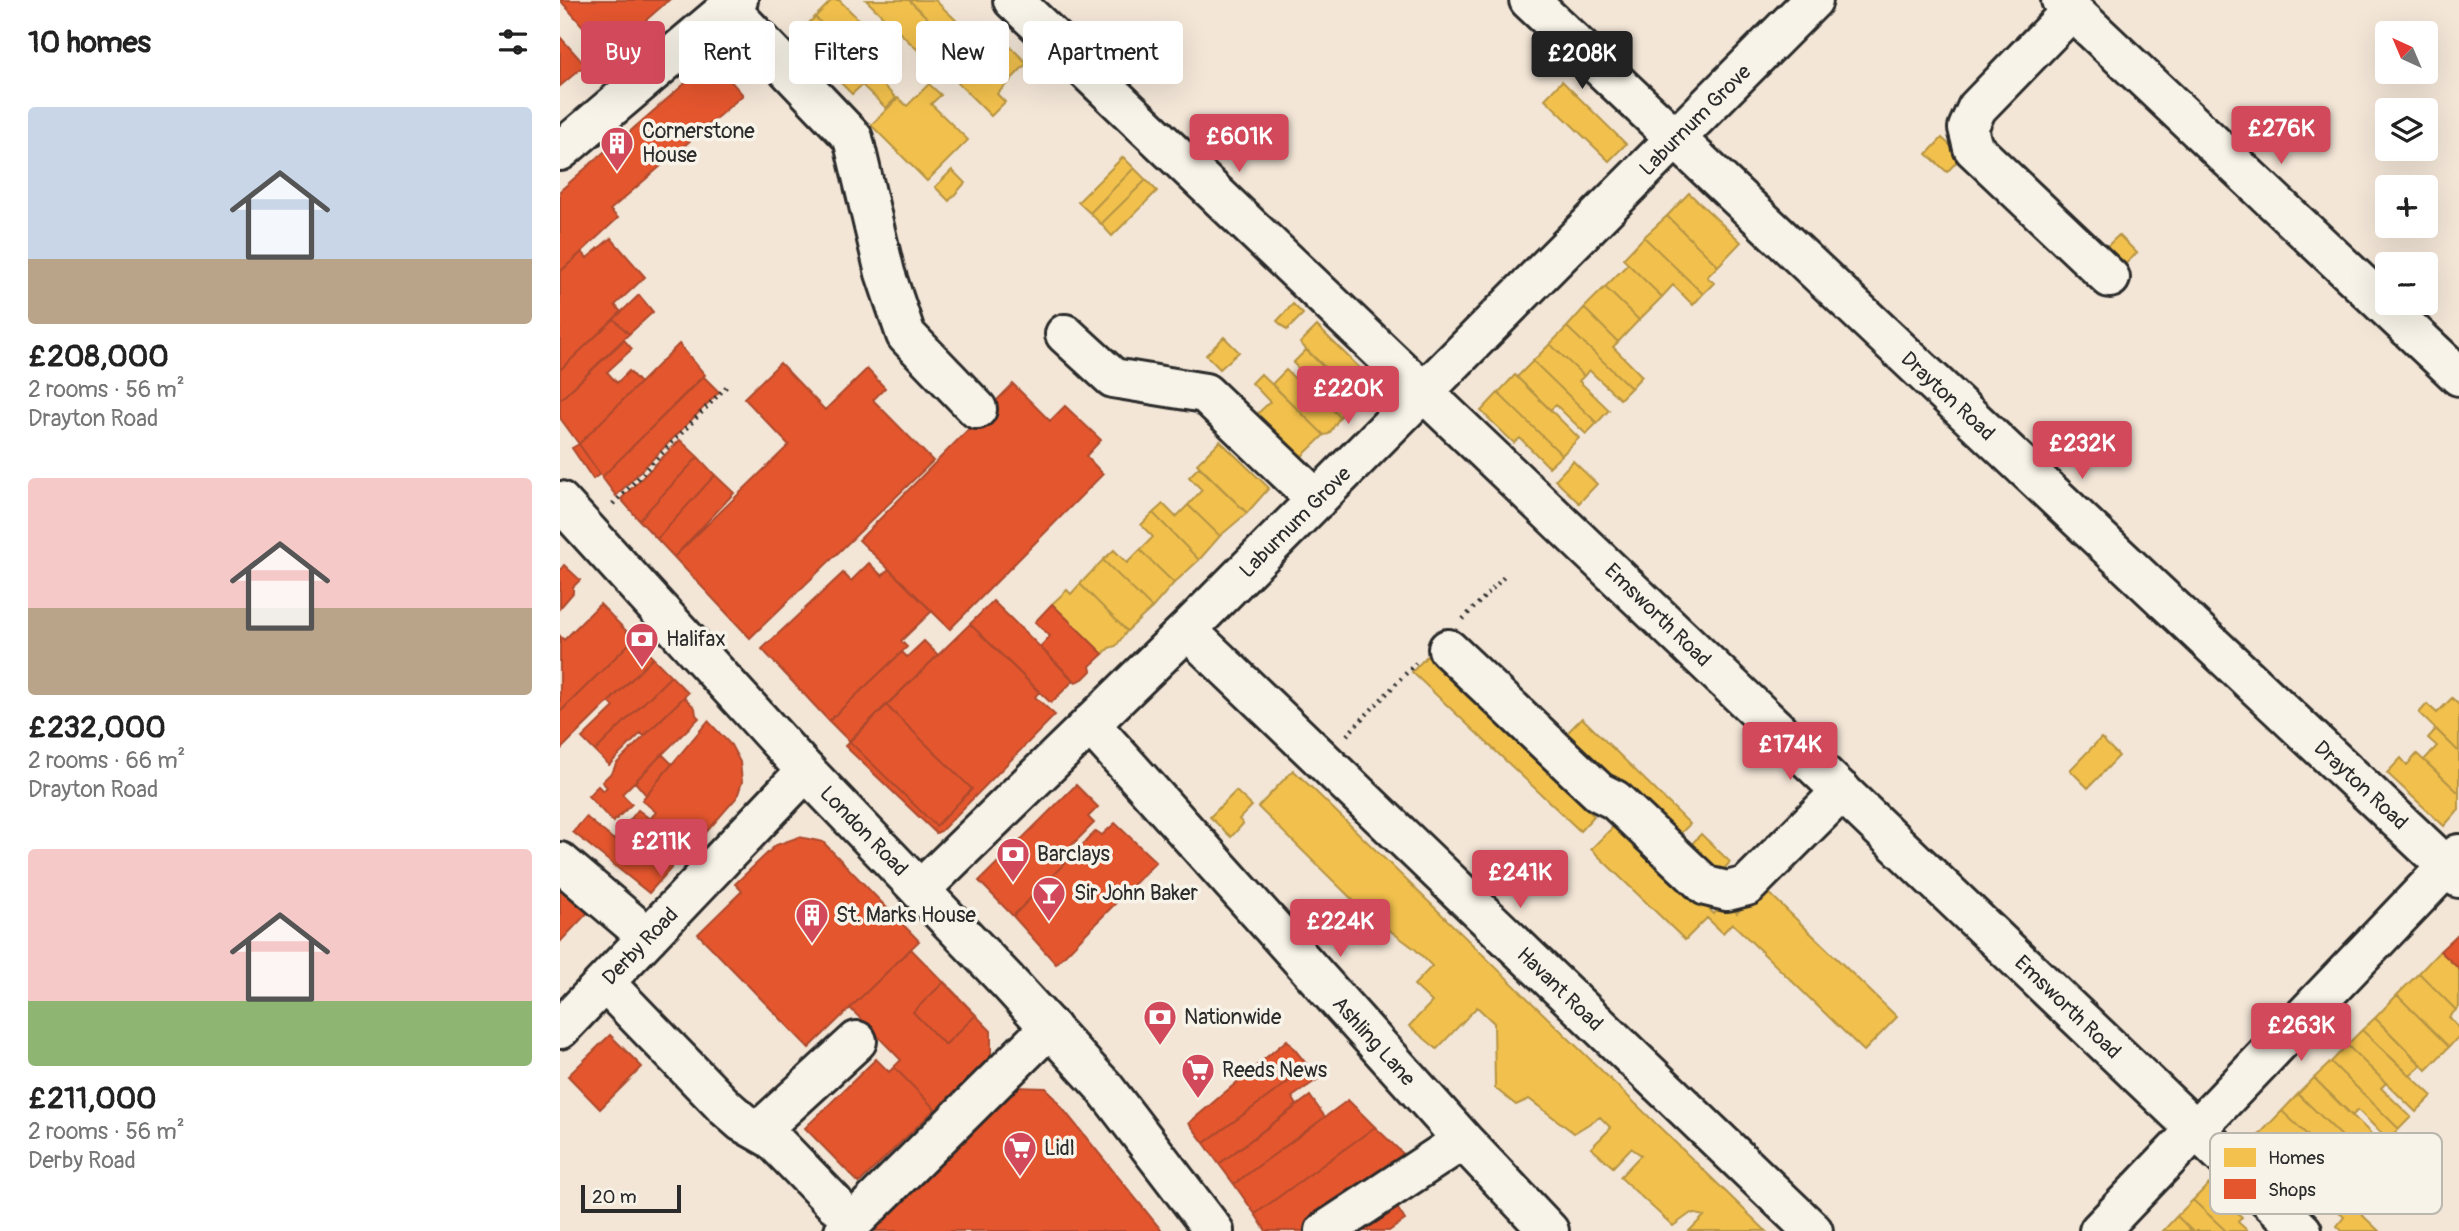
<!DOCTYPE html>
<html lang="en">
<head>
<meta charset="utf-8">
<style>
	:root { --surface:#fff; --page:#f2f2f2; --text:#222; --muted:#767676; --accent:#d1495b }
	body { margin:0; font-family:Pangolin,sans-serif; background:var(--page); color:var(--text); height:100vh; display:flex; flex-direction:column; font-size:26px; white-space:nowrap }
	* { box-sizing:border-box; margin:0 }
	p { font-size:23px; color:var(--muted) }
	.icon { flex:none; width:38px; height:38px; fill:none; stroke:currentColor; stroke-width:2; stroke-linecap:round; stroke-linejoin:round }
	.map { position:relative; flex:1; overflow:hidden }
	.sheet { display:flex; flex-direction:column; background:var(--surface); width:560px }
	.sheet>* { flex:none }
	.banner { position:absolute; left:21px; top:21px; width:665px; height:63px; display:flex; gap:14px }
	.needle { width:46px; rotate:316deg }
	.tools { position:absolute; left:1815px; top:21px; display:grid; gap:14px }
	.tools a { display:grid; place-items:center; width:63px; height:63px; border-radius:7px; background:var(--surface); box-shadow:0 7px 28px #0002; font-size:35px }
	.scale { position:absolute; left:21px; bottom:18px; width:100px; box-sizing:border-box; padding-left:7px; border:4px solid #2b2b2b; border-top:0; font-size:19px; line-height:24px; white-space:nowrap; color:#2b2b2b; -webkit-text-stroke:5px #f7f3e8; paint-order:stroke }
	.price { position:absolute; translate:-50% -60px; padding:0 16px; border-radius:7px; background:var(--accent); color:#fff; font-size:23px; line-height:46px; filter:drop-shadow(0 2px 4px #0008) }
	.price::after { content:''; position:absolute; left:50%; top:42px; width:21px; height:16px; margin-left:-10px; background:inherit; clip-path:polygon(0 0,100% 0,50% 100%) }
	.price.current { background:#222; color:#fff }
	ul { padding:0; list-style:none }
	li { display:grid; align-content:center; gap:14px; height:371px; padding:0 28px }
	li span { display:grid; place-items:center; height:217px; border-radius:7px; color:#555 }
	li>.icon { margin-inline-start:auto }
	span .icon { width:126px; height:126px; fill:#fffc; stroke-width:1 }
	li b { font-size:30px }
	h2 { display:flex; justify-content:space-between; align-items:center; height:84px; padding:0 28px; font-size:30px }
	.chip { padding:0 24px; border-radius:7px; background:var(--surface); box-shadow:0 7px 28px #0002; font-size:24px; line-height:63px }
	.chip.current { background:var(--accent); color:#fff }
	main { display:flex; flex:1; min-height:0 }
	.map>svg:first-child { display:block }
</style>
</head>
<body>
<main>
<section class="sheet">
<h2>10 homes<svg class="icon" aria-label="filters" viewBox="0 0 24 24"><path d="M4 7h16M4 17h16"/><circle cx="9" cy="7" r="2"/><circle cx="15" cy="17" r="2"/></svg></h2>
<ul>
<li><span style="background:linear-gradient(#c9d6e8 70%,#b9a48a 0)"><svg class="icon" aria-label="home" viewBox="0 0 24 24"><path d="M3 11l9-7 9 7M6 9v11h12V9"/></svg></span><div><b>£208,000</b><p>2 rooms · 56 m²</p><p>Drayton Road</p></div></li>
<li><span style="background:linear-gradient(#f6c9c9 60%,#b9a48a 0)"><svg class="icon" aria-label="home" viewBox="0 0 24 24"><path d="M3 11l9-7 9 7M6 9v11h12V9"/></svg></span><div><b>£232,000</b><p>2 rooms · 66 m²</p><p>Drayton Road</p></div></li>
<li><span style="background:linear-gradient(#f6c9c9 70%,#8fb573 0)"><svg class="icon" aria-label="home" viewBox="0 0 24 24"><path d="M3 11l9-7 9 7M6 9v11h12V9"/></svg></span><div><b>£211,000</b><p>2 rooms · 56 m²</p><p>Derby Road</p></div></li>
</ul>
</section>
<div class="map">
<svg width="1899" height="1231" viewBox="0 0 1899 1231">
	<rect width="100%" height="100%" fill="#f3e6d7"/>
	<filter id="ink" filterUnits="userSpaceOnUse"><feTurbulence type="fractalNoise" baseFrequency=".0143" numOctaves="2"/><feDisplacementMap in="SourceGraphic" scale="14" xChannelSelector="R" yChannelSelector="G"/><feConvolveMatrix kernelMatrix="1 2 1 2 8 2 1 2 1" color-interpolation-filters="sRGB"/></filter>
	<g filter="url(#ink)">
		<path fill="#f2c14e" stroke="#b69444" stroke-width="2" d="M272 0H279L333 53 324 63 335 74 323 85 255 17Z
			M306 0H349L387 37 366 58Z
			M349 0H375L400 24 387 37Z
			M255 17 336 98 326 108 302 85 292 94 235 37Z
			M434 31 467 63 437 94 445 102 431 116 398 83 409 73 401 65Z
			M1002 81 1066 144 1049 161 985 99Z
			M369 84 381 95 371 104 408 140 367 181 311 125 338 98 347 106Z
			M1382 138 1402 156 1387 172 1367 154Z
			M563 157 574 168 530 213 518 202Z
			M574 168 586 180 541 224 530 213Z
			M392 170 405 183 389 201 375 187Z
			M586 180 597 191 552 236 541 224Z
			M1129 193 1181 242 1158 266 1107 216Z
			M1107 216 1158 266 1147 277 1154 283 1143 294 1084 237Z
			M1559 235 1577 253 1560 269 1542 251Z
			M1084 237 1143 294 1133 305 1113 285 1102 297 1063 259Z
			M1068 264 1102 297 1079 320 1045 287Z
			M1045 287 1079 320 1058 342 1024 308Z
			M733 304 743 314 727 330 717 321Z
			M1024 308 1058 342 1053 347 1082 376 1071 388 1007 327Z
			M757 326 814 382 797 399 740 343Z
			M1007 327 1071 388 1060 399 1029 370 1024 376 990 344Z
			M664 337 679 352 660 369 646 355Z
			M990 344 1024 376 1019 381 1049 410 1037 423 973 361Z
			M746 350 797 399 780 417 756 393 760 389 733 363Z
			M973 361 1037 423 1026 434 996 405 990 410 957 377Z
			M726 370 753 396 756 393 780 417 769 434 764 435 712 384Z
			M701 374 764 435 740 458 696 415 710 402 692 383Z
			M955 375 1019 438 1002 455 938 393Z
			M938 393 1002 455 989 467 960 438 954 443 921 411Z
			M660 441 709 488 687 513 637 464Z
			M1013 461 1037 484 1019 503 995 480Z
			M639 467 687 513 660 536 628 505 642 490 629 477Z
			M603 504 616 517 628 505 660 536 639 560 593 513Z
			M593 513 639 560 614 583 580 550 593 537 581 525Z
			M554 550 567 563 580 550 614 583 592 608 543 560Z
			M543 560 592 608 567 631 520 584Z
			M520 584 567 631 556 646 549 648 543 654 492 604 507 590 511 594Z
			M867 656 1034 816 1020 831 852 672Z
			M1892 698 1899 705V752L1859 713 1867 704 1877 713Z
			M1022 718 1130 824 1114 840 1006 734Z
			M1876 729 1899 752V793L1864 760 1877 746 1868 738Z
			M1541 738 1559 756 1528 788 1510 770Z
			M1857 754 1899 793V809L1884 826 1827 773 1841 758 1847 765Z
			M733 770 752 788 1206 1231H1129L1144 1216 1131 1213 1113 1226 1060 1177 1081 1155 1071 1148 1053 1167 1031 1148 1051 1128 1040 1117 1014 1133 969 1099 956 1105 935 1088 934 1023 917 1007 877 1049 849 1026 872 1002 854 985 872 966 855 949 806 913 698 807Z
			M676 791 692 806 679 819 683 824 671 837 650 817Z
			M1058 822 1154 914 1165 901 1177 913 1202 886 1337 1017 1304 1051 1172 923 1163 933 1147 918 1125 940 1031 849Z
			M1141 834 1170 862 1158 876 1128 848Z
			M1880 951 1899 969V1007L1896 1010 1859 973Z
			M1859 973 1896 1010 1889 1017 1899 1028V1036L1889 1047 1837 995Z
			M1837 995 1889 1047 1866 1070 1815 1018Z
			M1815 1018 1862 1065 1850 1076 1802 1030Z
			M1802 1030 1872 1096 1856 1112 1787 1045Z
			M1787 1045 1826 1083 1821 1088 1851 1117 1839 1129 1771 1062Z
			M1771 1062 1839 1129 1828 1140 1798 1110 1792 1116 1754 1078Z
			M1754 1078 1830 1152 1815 1168 1738 1094Z
			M1738 1094 1815 1168 1804 1179 1765 1143 1761 1148 1722 1111Z
			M1722 1111 1761 1148 1756 1153 1787 1181 1767 1201 1739 1175 1732 1182 1691 1143Z
			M1649 1184 1682 1217 1678 1222 1688 1231H1666L1633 1200Z
			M1777 1191 1819 1231H1782L1777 1226 1784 1217 1767 1201Z
			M1633 1200 1666 1231H1632L1617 1216Z
			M1617 1216 1632 1231H1603Z"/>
		<path fill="#e4572e" stroke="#ac4a2d" stroke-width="2" d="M0 0H109L47 54Z
			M0 37 25 65 0 86Z
			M152 60 183 95 50 210 58 218 0 272V191L45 151 48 154 60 143 59 141Z
			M51 238 85 277 55 305 61 312 0 370V272L22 252 27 258Z
			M79 295 93 312 69 334 54 319Z
			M54 319 69 334 0 400V370Z
			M64 340 72 349 47 372 57 383 69 371 80 383 19 444 0 418V400Z
			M119 344 145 375 42 477 19 444Z
			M220 363 265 410 307 369 325 388 313 400 373 461 190 638 114 557 229 445 184 398Z
			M143 376 159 392 56 496 42 477Z
			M453 384 490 421 505 406 541 440 526 456 543 474 390 629 299 540Z
			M120 440 138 457 79 520 61 499Z
			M19 444 40 474 33 479 12 448Z
			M138 457 155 475 97 539 79 520Z
			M155 475 174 493 114 557 97 539Z
			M309 563 322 576 329 569 372 611 341 641 347 647 269 721 202 649 283 573 291 581Z
			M4 565 20 580 13 587V593L0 608V570Z
			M433 601 514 680 491 703 410 624Z
			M40 604 74 639 0 712V636L4 640Z
			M492 604 543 654 530 666 531 671 523 679 515 682 480 647 490 636 475 622Z
			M410 624 479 692 475 697 495 715 381 831 376 833 285 746Z
			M74 639 93 658 0 750V712Z
			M364 641 378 655 289 741 269 721 342 652 347 657Z
			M93 658 111 676 35 751 22 738 54 707 49 702Z
			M111 676 128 693 84 736 81 733 49 765 35 751Z
			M124 697 135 708 136 715 139 718 62 794 72 804 53 822 28 796 38 786 43 791 47 787 42 782 53 771 56 764Z
			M326 705 412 789 376 826 289 741Z
			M148 721 171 745 180 762 182 782 177 797 122 860 120 858 89 893 13 832 26 817 54 840 78 810 90 819 96 812 82 800Z
			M102 754 112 764 86 795 75 782Z
			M516 785 538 807 528 817 534 823 498 859 504 864 453 916 419 881Z
			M555 823 596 862 496 964 453 916 536 831 542 835Z
			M239 837 263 842 359 941 249 1048 138 934 182 891 175 884 216 845Z
			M0 875 33 907 0 942Z
			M1899 933V969L1880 951Z
			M351 949 431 1031V1065L380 1114 334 1067 341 1060 290 1008Z
			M384 982 416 1015 385 1045 353 1012Z
			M50 1035 82 1067 40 1109 8 1076Z
			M727 1040 749 1067 644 1143 629 1123Z
			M316 1059 329 1072 334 1067 375 1109 299 1183 245 1128Z
			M749 1067 758 1079 732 1097 737 1105 659 1164 644 1143Z
			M455 1087 486 1088 602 1231H305Z
			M750 1096 765 1117 674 1184 659 1164Z
			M788 1100 815 1127 695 1214 674 1184Z
			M815 1127 854 1164 754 1231H706L695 1214Z
			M833 1201 845 1220 829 1231H784Z"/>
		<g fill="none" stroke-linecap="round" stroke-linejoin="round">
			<defs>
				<path id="minor" d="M453 0 1742 1231
					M969 0 1899 878
					M1501 0 1899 376
					M169 8 293 138 325 273 346 335 417 409
					M1512 10 1417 108 1408 128 1413 148 1550 278
					M0 151 178 0
					M505 334 553 378 645 393 757 500
					M627 630 1253 1231
					M888 649 1039 792 1055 800 1146 886 1167 891 1187 886 1282 791
					M530 724 903 1140 989 1231
					M0 862 88 937
					M360 890 627 630 1253 0
					M45 983 165 1107 182 1122 212 1139 274 1203
					M0 1029 246 771
					M199 1131 297 1041
					M284 1231 490 1027
					M765 1231 903 1140
					M1539 1231 1899 854"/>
				<path id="major" d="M0 501 246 771 447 981 544 1087 654 1231"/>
			</defs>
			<use href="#minor" stroke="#2b2b2b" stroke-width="44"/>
			<use href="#major" stroke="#2b2b2b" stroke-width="44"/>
			<path stroke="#2b2b2b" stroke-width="4.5" stroke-dasharray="2 5" stroke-linecap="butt" d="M53 504 167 386
				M903 619 944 577
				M787 735 856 663"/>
			<use href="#minor" stroke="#f7f3e8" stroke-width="38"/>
			<use href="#major" stroke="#f7f3e8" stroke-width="38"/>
		</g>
	</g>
	<defs>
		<symbol id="building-pin" viewBox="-11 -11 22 30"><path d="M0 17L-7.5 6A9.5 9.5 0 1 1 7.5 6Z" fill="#d1495b" stroke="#f7f3e8"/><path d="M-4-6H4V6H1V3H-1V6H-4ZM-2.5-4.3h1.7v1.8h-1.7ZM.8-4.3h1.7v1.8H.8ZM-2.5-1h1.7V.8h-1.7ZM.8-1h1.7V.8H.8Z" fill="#fff"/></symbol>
		<symbol id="bank-pin" viewBox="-11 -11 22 30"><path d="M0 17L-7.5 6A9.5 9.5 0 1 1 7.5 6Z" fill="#d1495b" stroke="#f7f3e8"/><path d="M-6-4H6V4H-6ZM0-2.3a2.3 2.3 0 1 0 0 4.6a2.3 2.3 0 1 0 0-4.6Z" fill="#fff"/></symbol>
		<symbol id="bar-pin" viewBox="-11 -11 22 30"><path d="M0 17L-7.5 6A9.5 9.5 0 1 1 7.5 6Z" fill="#d1495b" stroke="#f7f3e8"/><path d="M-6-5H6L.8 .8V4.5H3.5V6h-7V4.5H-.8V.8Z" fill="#fff"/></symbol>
		<symbol id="supermarket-pin" viewBox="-11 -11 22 30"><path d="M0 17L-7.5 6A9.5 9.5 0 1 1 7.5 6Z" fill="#d1495b" stroke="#f7f3e8"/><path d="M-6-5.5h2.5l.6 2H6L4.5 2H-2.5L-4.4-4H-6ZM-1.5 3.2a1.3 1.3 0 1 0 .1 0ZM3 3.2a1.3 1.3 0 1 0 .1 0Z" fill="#fff"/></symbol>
	</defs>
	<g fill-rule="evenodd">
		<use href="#building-pin" x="38" y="124" width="38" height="52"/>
		<use href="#bank-pin" x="63" y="620" width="38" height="52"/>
		<use href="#bank-pin" x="434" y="835" width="38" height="52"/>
		<use href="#bar-pin" x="470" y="874" width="38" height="52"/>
		<use href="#building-pin" x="233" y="896" width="38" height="52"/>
		<use href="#bank-pin" x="581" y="998" width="38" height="52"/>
		<use href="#supermarket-pin" x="619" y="1051" width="38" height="52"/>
		<use href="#supermarket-pin" x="441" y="1129" width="38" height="52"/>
	</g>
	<g text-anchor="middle" stroke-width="7" stroke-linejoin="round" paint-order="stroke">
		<g font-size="21" fill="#2b2b2b" stroke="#f7f3e8">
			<text transform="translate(1135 120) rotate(-45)" y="7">Laburnum Grove</text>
			<text transform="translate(1388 396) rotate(43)" y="7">Drayton Road</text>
			<text transform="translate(735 522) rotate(-45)" y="7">Laburnum Grove</text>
			<text transform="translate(1098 615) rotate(44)" y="7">Emsworth Road</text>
			<text transform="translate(1801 785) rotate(43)" y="7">Drayton Road</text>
			<text transform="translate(304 831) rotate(46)" y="7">London Road</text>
			<text transform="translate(80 946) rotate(-46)" y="7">Derby Road</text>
			<text transform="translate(1000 989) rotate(44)" y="7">Havant Road</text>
			<text transform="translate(1508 1007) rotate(44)" y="7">Emsworth Road</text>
			<text transform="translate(814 1041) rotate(48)" y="7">Ashling Lane</text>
		</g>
		<g font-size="21" fill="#2b2b2b" stroke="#f7f3e8" text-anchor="start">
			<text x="82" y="138">Cornerstone<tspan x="82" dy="24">House</tspan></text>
			<text x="106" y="646">Halifax</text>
			<text x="477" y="861">Barclays</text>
			<text x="514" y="900">Sir John Baker</text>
			<text x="276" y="922">St. Marks House</text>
			<text x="624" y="1024">Nationwide</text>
			<text x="662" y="1077">Reeds News</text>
			<text x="484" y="1155">Lidl</text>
		</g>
	</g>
	<rect x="1650" y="1133" width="232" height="81" rx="10" fill="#f7f3e8" stroke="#bab7af" stroke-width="2"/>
	<rect x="1664" y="1148" width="32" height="19" fill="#f2c14e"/>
	<rect x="1664" y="1179" width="32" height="20" fill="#e4572e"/>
	<g font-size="19" fill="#2b2b2b">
		<text x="1708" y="1164">Homes</text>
		<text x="1708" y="1196">Shops</text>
	</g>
</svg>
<div class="tools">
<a><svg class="needle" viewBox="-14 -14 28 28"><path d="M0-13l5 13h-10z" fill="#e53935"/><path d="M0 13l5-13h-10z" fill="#767676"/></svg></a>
<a><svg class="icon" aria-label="layers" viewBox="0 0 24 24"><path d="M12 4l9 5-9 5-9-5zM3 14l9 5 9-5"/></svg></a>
<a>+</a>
<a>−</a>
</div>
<div class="scale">20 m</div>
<b class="price current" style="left:1022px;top:91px">£208K</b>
<b class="price" style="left:1721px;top:166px">£276K</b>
<b class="price" style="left:679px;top:174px">£601K</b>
<b class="price" style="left:788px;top:426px">£220K</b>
<b class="price" style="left:1522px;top:481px">£232K</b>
<b class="price" style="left:1230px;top:782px">£174K</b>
<b class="price" style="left:101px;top:879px">£211K</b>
<b class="price" style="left:960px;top:910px">£241K</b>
<b class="price" style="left:780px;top:959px">£224K</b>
<b class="price" style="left:1741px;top:1063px">£263K</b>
<div class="banner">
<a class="chip current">Buy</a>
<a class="chip">Rent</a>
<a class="chip">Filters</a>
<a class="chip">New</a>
<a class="chip">Apartment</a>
</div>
</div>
</main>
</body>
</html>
